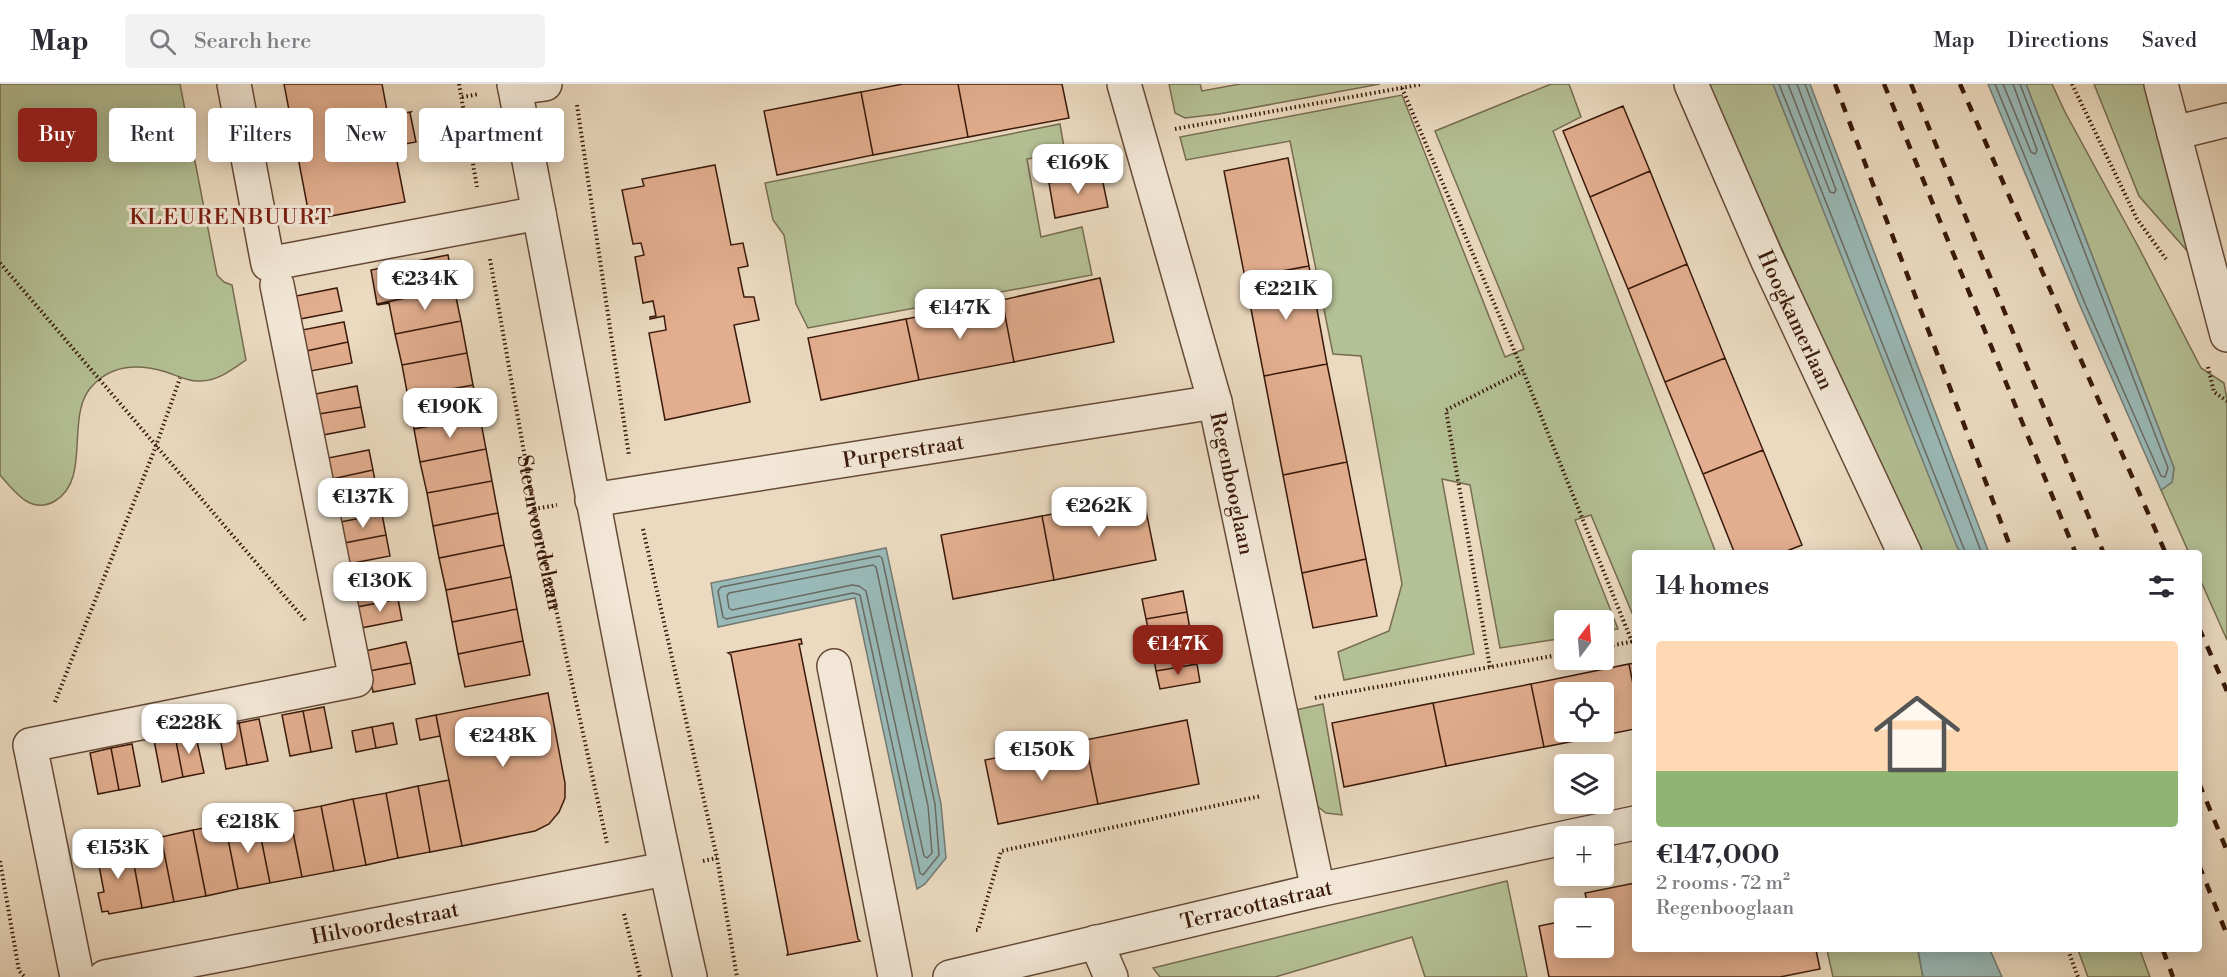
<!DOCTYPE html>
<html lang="en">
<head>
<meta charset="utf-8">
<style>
	:root { --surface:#fff; --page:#f2f2f3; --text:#2b2b33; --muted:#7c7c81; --line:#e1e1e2; --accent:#8f2418 }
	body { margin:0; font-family:"Libre Bodoni",serif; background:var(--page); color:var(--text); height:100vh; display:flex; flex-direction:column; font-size:22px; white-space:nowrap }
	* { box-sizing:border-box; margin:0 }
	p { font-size:20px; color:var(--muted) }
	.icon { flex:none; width:33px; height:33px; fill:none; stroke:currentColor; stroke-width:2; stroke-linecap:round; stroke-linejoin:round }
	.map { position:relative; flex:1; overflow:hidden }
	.side { position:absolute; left:1632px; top:466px; width:570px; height:402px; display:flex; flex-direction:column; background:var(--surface); border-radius:6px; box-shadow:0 3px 15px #0003 }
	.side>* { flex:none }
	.banner { position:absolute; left:18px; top:24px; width:570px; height:54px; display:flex; gap:12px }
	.needle { width:39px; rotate:16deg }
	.fabs { position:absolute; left:1554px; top:526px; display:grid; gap:12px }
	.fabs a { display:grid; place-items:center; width:60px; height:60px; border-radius:6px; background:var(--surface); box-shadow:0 3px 15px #0003; font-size:30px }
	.price { position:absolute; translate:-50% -51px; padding:0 14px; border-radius:12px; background:#fff; color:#222; font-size:20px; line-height:39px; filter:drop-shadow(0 2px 3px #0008) }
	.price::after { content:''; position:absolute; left:50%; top:36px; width:18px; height:14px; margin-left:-9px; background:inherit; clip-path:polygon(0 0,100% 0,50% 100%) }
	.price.current { background:var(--accent); color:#fff }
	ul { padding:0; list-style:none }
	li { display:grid; align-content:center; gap:12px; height:318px; padding:0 24px }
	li+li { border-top:2px solid var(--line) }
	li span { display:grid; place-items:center; height:186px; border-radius:6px; color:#555 }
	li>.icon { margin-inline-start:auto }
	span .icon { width:108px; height:108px; fill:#fffc; stroke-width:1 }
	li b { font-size:26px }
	h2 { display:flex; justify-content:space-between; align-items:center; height:72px; padding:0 24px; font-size:26px }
	.tag { padding:0 21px; border-radius:6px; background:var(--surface); box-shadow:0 3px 15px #0003; font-size:21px; line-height:54px }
	.tag.current { background:var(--accent); color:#fff }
	header { display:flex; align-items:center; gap:36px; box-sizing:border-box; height:84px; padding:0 30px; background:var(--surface); border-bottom:2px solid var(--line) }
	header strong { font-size:28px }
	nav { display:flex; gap:33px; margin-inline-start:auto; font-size:21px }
	.search { width:420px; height:54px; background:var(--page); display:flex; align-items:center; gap:15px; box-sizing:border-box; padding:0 21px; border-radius:6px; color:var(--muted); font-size:22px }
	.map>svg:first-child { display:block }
</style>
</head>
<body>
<header>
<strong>Map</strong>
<div class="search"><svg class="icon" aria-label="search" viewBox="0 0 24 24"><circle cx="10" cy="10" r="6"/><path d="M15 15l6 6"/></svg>Search here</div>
<nav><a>Map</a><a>Directions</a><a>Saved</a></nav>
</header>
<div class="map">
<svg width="2227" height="893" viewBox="0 0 2227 893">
	<rect width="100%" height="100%" fill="#ebdac0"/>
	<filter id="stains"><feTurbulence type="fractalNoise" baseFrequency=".00333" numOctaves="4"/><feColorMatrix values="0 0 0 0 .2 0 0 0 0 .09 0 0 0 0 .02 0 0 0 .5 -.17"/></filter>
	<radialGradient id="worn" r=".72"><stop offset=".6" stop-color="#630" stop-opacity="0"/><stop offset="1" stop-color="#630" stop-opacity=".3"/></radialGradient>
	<path fill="#b4c095" stroke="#776d50" stroke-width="1.5" d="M0 0H180L217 191 224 198 232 201 246 276C233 285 218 297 201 297 189 298 178 292 166 288 140 280 114 280 94 300 63 329 93 394 55 417 31 431 15 408 0 391Z
		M1169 0H1200L1202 7 1240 0H1380L1219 30 1185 34 1175 29Z
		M1551 0H1569L1581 33 1553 47 1716 469 1635 470V536L1591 431 1575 436 1618 545 1604 547V537H1564V554L1500 564 1470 401 1442 395 1474 570 1344 596 1338 568 1389 547 1402 500 1361 272 1333 270 1290 57 1186 76 1180 53 1402 11 1505 273 1524 265 1435 47Z
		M1708 0H1773L1961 469H1918Z
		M2026 0H2052L2065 28 2138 162 2201 284 2224 299 2227 315V556L2199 493V470L2189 469 2161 406 2172 398 2174 384Z
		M2094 0H2144L2189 169 2139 112Z
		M1060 40 1065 69 1027 75 1041 153 1082 143 1092 191 808 244 796 220 784 151 773 136 765 99Z
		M1323 620 1342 731 1326 729 1312 718 1291 627Z
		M1507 797 1527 893H1425L1412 853 1275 893H1160L1153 884Z
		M1827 866H1918L1923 893H1833Z
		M2078 866H2140L2150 893H2088Z"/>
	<path fill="#99bab8" stroke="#737a73" stroke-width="1.5" d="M1773 0H1810L1989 469H1961L1957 463Z
		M1988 0H2026L2174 384 2172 398 2161 406 2081 224Z
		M886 464 941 720 946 774 925 800 917 805 855 514 718 543 711 499Z
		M1918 866H1990L2002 893H1923Z"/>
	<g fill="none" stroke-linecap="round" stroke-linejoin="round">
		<path stroke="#6a6a62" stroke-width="1.5" d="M1779 0 1966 470
			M1788 0 1830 108 1834 109 1836 106 1797 0
			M1805 0 1982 470
			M1995 0 2086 222 2161 392 2165 393 2168 384 2020 0
			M2003 0 2031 68 2035 70 2037 66 2013 0
			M879 472 882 474 935 720 939 771 923 791 920 789 860 511 853 509 726 535 723 533 718 507 721 503Z
			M873 481 876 483 928 722 932 769 927 774 924 772 866 507 859 502 852 501 732 526 729 524 727 512 729 509Z"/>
	</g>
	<path fill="#e3ae8f" stroke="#3a1a0b" stroke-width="1.5" fill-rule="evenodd" d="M284 0H382L388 32 411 28 410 29 416 58 394 62 405 118 310 136Z
		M903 0H958L968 53 873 71 861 8Z
		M958 0H1062L1069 34 968 53Z
		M861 8 873 71 777 91 764 27Z
		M1623 22 1650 87 1590 113 1563 47Z
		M1288 74 1309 182 1245 194 1224 87Z
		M715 81 731 161 743 159 748 182 738 184 744 213H754L759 236 734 241 750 318 665 336 649 249 666 246 664 232 650 235V233L656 232 653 217 643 219 635 173 644 171 641 159 633 160 622 106 644 102 642 95Z
		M1650 87 1687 180 1628 205 1590 113Z
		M1101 89 1108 123 1055 134 1049 99Z
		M448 171 454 204 377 220 371 186Z
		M1687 180 1725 274 1665 298 1628 205Z
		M1309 182 1327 280 1264 292 1245 194Z
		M1100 194 1114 258 1014 278 1002 216Z
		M337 204 342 227 300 235 296 212Z
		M454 204 461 237 395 250 389 219 378 221 377 220Z
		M1002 216 1014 278 919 296 906 235Z
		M906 235 919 296 821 316 808 254Z
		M461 237 467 269 402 281 395 250Z
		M344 238 348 258 306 267 302 246Z
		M348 258 352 279 311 287 306 267Z
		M467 269 473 301 408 313 402 281Z
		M1725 274 1763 366 1703 390 1665 298Z
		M1327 280 1347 378 1283 391 1264 292Z
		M473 301 480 333 414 345 408 313Z
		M357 302 361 323 319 330 315 310Z
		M361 323 365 343 323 351 319 330Z
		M480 333 486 365 420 378 414 345Z
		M486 365 492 397 427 409 420 378Z
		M369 366 373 386 332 395 328 374Z
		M1763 366 1802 461 1779 470H1735L1703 390Z
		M1347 378 1366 475 1302 489 1283 391Z
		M373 386 377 408 336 416 332 395Z
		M492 397 498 429 433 442 427 409Z
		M1143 412 1156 476 1054 496 1042 432Z
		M498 429 504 461 439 474 433 442Z
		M382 430 386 451 344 459 340 438Z
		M1042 432 1054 496 953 515 941 451Z
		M386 451 390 472 348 480 344 459Z
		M504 461 511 493 446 506 439 474Z
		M1366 475 1377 532 1313 544 1302 489Z
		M511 493 517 525 452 538 446 506Z
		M394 494 398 515 357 523 353 502Z
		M1183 507 1187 528 1146 535 1142 515Z
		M398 515 402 536 361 544 357 523Z
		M517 525 523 557 458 570 452 538Z
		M1187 528 1190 545 1150 552 1146 535Z
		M1190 545 1194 562 1153 570 1150 552Z
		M801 555 802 560H799L858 855 860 857 787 871 788 869 731 571 728 569Z
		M523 557 530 591 465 603 458 570Z
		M406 558 411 579 369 587 365 567Z
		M1194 562 1197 580 1156 587 1153 570Z
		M411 579 415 600 373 608 369 587Z
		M1635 579V610L1629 580Z
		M1197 580 1200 598 1160 605 1156 587Z
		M1629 580 1635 610V645L1544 663 1531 600ZM1564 609H1604V648H1564Z
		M1531 600 1544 663 1446 682 1433 619Z
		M548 609 565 699V714L559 728 549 740 535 747 462 762 436 631Z
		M1433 619 1446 682 1344 703 1332 639Z
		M324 623 332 664 311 668 303 627Z
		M303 627 311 668 290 672 282 631Z
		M436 631 440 652 420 656 416 635Z
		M259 635 268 677 247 681 239 639Z
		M1187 636 1199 700 1098 720 1085 656Z
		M239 639 247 681 226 685 218 643Z
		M393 639 397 660 376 664 372 643Z
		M372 643 376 664 356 668 352 647Z
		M195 648 204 689 183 693 175 652Z
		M175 652 183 693 162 698 154 656Z
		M1085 656 1098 720 998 740 985 676Z
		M132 660 140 702 119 706 111 664Z
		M111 664 119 706 98 710 90 669Z
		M449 696 462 762 430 768 418 702Z
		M418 702 430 768 398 774 386 709Z
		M386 709 398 774 366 781 353 715Z
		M353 715 366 781 334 787 321 722Z
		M321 722 334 787 302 793 289 728Z
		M289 728 302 793 270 799 257 734Z
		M257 734 270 799 238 805 225 740Z
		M225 740 238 805 206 812 193 746Z
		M193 746 206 812 174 818 161 753Z
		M161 753 174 818 142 824 130 759Z
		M130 759 142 824 109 830 108 827 102 828 98 809 104 808 96 766Z
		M1635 799V866H1816L1820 885 1780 893H1549L1539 842 1564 837V864H1604V825H1589L1585 809Z"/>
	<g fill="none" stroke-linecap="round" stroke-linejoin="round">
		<defs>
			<g id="minor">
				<path d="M234 0 268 180 539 129"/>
				<path d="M514 0C573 298 623 597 690 893"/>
				<path id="s2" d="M1124 0 1215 318 1318 806"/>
				<path id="s3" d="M1691 0 1767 175 1905 470"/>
				<path d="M2161 0 2227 251"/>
				<path d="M515 4 545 0"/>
				<path d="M2174 49 2227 36"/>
				<path id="s4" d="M592 416 1215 318"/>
				<path d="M834 582 895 893"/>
				<path d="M1568 753 1635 739"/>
				<path d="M1096 858 1111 893"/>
				<path d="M77 893 30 661 356 596 277 201"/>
				<path id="s5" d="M105 893 665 785"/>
				<path id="s6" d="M950 893 1318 806 1564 754"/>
			</g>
		</defs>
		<use href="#minor" stroke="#664a38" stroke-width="36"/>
		<g stroke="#3a1a0b" stroke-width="4" stroke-dasharray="1.5 3" stroke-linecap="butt">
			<path d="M459 0 477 103"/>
			<path d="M2072 0 2137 135 2166 175"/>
			<path d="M1402 4 1523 287 1632 558"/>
			<path d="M462 13 479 10"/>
			<path d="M577 21 629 372"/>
			<path d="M1175 45 1423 0"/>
			<path id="s1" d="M490 175 534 425 607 759"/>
			<path d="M0 179 305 536"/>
			<path d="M2208 283 2214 308 2227 317"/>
			<path d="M534 425 557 421"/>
			<path d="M643 445 717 774 737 893"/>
			<path d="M1604 563 1635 557"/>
			<path d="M1490 583 1446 326 1523 287"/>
			<path d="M1315 614 1564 570"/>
			<path d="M55 618 156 362 180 294"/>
			<path d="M0 777 19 887 25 893"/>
			<path d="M703 777 717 774"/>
			<path d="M624 830 640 893"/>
			<path d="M976 846H978L1001 767 1261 712"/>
			<path d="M2068 866 2078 893"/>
		</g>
		<use href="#minor" stroke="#f2e7d6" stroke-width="33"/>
		<path stroke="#3a1a0b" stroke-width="4.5" stroke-dasharray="10 10" stroke-linecap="butt" d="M1835 0 2013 470
			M1884 0 2076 470
			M1911 0 2104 470
			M1960 0 2166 470
			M2199 544 2227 607
			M2199 699 2227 767
			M2199 781 2227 851
			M2163 866 2173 893"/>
	</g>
	<g text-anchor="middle" stroke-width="6" stroke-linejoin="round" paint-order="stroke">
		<g font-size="21" fill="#3a1a0b" stroke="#f2e7d6">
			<text dy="7" stroke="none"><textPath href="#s3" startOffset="258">Hoogkamerlaan</textPath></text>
			<text dy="7" stroke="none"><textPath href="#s4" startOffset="315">Purperstraat</textPath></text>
			<text dy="7" stroke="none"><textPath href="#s2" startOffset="414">Regenbooglaan</textPath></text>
			<text dy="7" stroke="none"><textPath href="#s1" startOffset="278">Steenvoordelaan</textPath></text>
			<text dy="7" stroke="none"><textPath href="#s6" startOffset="315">Terracottastraat</textPath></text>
			<text dy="7" stroke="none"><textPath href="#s5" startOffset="285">Hilvoordestraat</textPath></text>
		</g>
		<g font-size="22" letter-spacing="1.5" fill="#7a1f14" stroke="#f2e7d6">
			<text x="231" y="140">KLEURENBUURT</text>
		</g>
	</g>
	<rect width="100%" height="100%" filter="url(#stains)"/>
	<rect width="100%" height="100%" fill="url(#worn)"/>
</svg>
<div class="fabs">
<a><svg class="needle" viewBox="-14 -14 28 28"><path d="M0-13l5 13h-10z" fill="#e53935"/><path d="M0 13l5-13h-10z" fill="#7c7c81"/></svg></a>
<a><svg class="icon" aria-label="locate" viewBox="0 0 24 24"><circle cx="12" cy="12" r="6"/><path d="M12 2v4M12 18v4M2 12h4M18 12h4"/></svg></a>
<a><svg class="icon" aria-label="layers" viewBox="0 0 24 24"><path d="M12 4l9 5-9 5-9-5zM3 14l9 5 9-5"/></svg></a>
<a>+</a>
<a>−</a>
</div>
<b class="price" style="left:1078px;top:111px">€169K</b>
<b class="price" style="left:425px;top:227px">€234K</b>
<b class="price" style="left:1286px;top:237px">€221K</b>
<b class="price" style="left:960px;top:256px">€147K</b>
<b class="price" style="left:450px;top:355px">€190K</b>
<b class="price" style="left:363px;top:445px">€137K</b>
<b class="price" style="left:1099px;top:454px">€262K</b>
<b class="price" style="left:380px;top:529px">€130K</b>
<b class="price current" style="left:1178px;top:592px">€147K</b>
<b class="price" style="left:189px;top:671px">€228K</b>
<b class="price" style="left:503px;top:684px">€248K</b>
<b class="price" style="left:1042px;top:698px">€150K</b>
<b class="price" style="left:248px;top:770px">€218K</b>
<b class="price" style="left:118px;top:796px">€153K</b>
<div class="banner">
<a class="tag current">Buy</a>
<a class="tag">Rent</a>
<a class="tag">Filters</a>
<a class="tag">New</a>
<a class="tag">Apartment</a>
</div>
<section class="side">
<h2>14 homes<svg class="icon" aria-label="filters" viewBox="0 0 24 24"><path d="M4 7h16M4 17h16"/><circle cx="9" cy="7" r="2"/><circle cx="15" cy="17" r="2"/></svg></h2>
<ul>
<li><span style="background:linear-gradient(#ffd9b3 70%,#8fb573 0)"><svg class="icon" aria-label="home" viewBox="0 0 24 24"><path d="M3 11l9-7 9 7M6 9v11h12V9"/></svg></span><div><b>€147,000</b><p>2 rooms · 72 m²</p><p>Regenbooglaan</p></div></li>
</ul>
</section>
</div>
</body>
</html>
